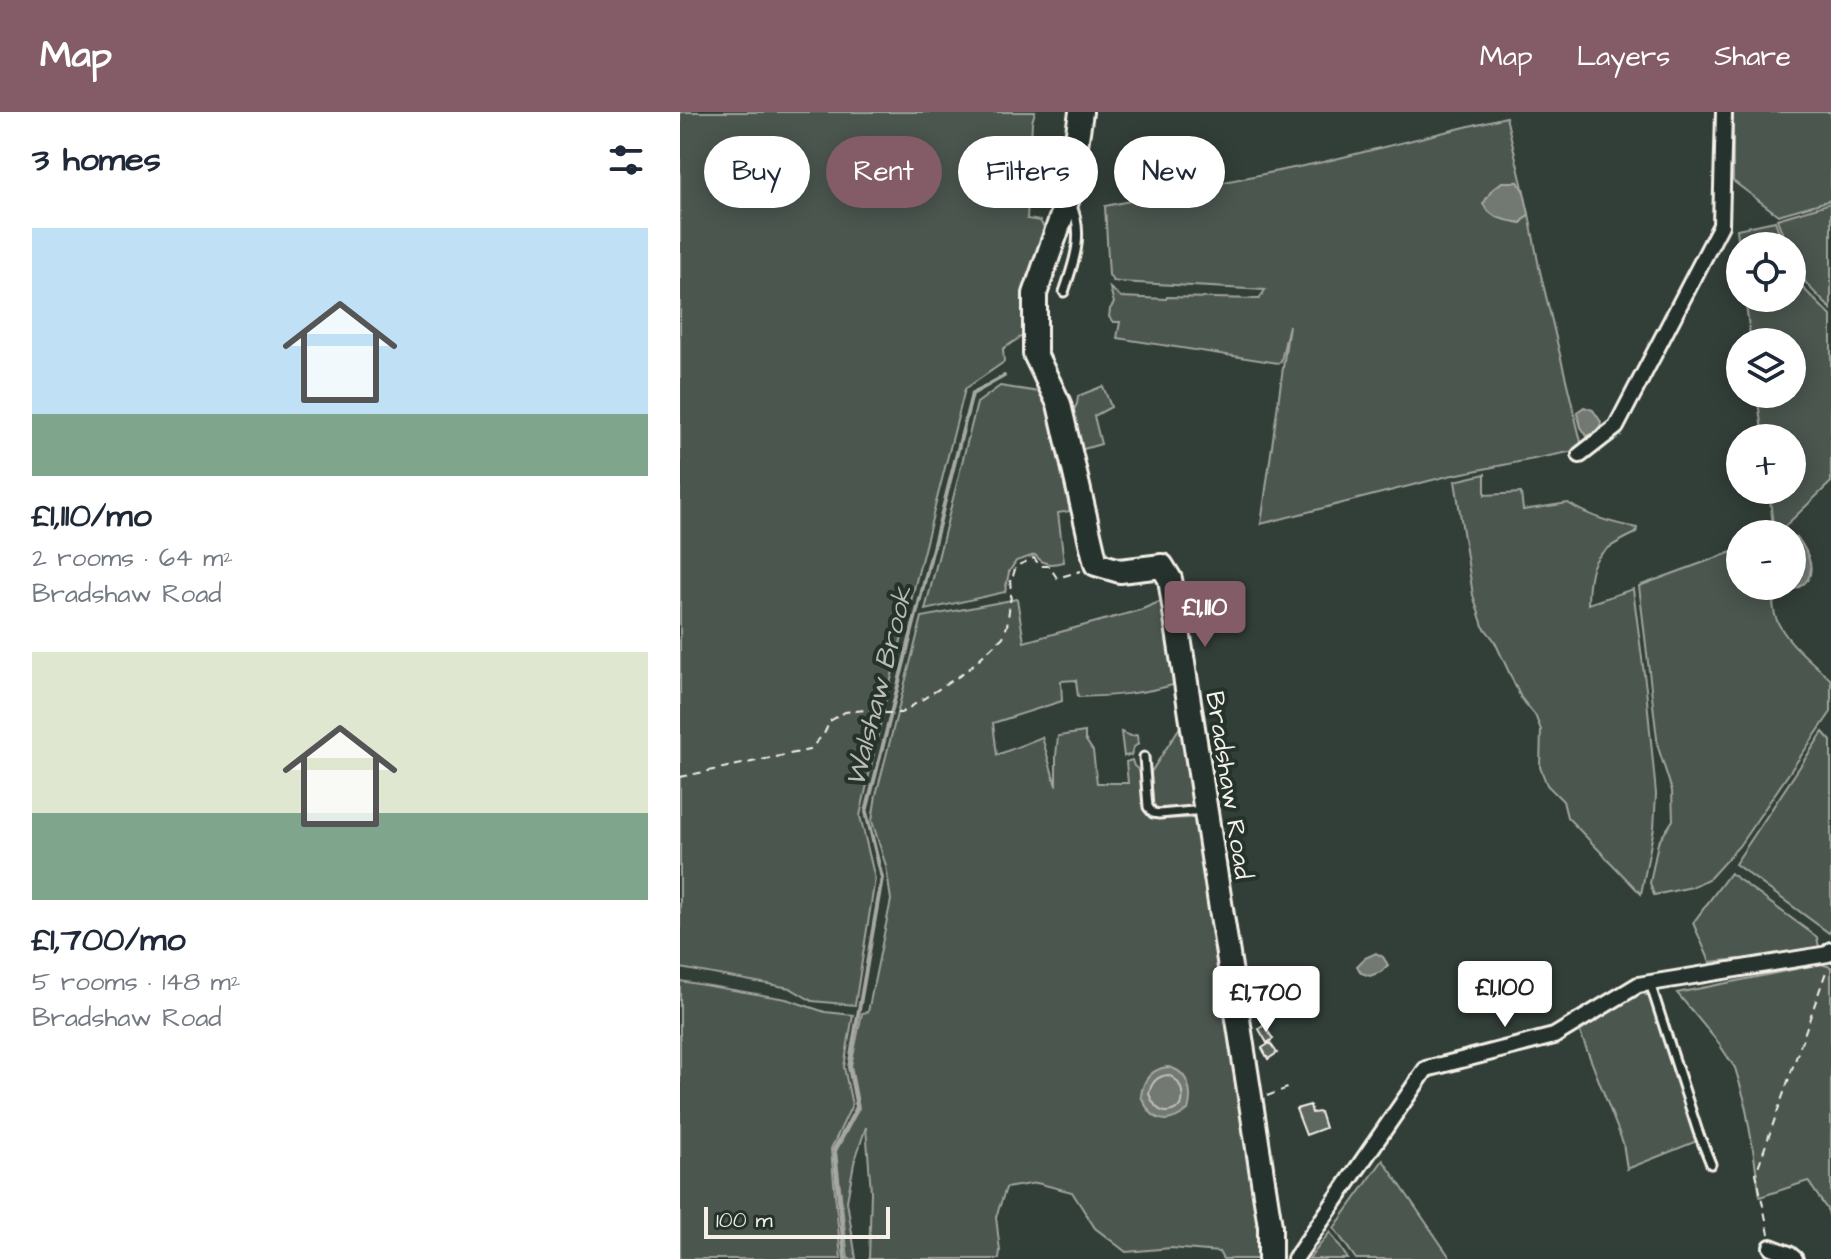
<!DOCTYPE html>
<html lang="en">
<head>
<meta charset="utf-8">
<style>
	:root { --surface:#fff; --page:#f2f2f3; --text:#1f2937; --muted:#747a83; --accent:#845c67 }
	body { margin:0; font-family:"Architects Daughter",sans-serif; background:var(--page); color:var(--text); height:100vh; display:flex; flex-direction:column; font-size:30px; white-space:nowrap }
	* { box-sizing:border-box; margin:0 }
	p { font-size:26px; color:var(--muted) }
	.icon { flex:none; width:44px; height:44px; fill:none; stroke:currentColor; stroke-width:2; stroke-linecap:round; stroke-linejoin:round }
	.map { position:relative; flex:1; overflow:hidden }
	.sheet { display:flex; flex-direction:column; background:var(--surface); width:680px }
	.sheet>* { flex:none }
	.top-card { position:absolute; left:24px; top:24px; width:760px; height:72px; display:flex; gap:16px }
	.tools { position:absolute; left:1046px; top:120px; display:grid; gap:16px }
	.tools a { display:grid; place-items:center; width:80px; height:80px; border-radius:50%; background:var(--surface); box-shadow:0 4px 20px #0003; font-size:40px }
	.scale { position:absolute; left:24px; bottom:20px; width:186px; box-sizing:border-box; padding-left:8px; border:4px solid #f4f1e8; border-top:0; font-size:22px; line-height:28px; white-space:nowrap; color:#f4f1e8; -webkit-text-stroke:6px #26332d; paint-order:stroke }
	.price { position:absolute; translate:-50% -68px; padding:0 18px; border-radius:8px; background:#fff; color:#222; font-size:26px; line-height:52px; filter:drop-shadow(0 2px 4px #0008) }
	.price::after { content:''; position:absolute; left:50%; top:48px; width:24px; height:18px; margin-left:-12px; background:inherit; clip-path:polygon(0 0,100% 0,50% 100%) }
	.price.current { background:var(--accent); color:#fff }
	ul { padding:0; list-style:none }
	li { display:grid; align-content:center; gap:16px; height:424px; padding:0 32px }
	li span { display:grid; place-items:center; height:248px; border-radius:0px; color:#555 }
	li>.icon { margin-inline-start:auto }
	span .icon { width:144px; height:144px; fill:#fffc; stroke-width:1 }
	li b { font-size:34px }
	h2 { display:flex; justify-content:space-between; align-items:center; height:96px; padding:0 32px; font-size:34px }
	.chip { padding:0 28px; border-radius:36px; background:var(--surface); box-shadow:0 4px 20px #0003; font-size:28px; line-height:72px }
	.chip.current { background:var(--accent); color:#fff }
	header { display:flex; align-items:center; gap:48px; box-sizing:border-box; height:112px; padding:0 40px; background:var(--accent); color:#fff }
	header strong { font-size:38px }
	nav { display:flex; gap:44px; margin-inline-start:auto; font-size:28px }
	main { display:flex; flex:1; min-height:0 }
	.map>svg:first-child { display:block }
</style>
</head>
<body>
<header>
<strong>Map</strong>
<nav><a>Map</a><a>Layers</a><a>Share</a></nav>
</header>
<main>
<section class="sheet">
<h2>3 homes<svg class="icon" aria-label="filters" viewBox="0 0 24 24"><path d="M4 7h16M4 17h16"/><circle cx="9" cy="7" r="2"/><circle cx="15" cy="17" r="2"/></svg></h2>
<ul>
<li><span style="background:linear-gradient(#bfe0f5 75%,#7fa58c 0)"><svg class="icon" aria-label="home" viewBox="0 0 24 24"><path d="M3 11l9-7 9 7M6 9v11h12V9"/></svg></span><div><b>£1,110/mo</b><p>2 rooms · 64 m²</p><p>Bradshaw Road</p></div></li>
<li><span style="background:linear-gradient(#dfe7d0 65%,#7fa58c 0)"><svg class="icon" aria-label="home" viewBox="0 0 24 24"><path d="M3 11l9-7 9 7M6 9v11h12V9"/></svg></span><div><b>£1,700/mo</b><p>5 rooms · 148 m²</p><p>Bradshaw Road</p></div></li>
</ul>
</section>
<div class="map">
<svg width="1151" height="1147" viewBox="0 0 1151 1147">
	<rect width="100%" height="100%" fill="#323e38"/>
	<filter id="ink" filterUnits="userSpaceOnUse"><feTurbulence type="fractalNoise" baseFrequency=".0125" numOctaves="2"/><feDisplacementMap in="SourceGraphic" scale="16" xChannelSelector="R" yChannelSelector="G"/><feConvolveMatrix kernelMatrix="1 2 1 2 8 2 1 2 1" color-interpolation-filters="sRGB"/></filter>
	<g filter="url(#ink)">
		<path fill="#4c564f" stroke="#a0a49c" stroke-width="2" d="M0 0H355L352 10 347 107 360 109 368 122 346 168 342 202V224L323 237 324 250 285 277 205 591 180 704 195 767 175 893 132 889 110 876 0 856Z
			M1053 0H1151V88L1098 103 1053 69Z
			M826 5 844 80 838 70 820 106 841 111 849 102 859 155 902 334 894 339 768 364 581 412 609 213 601 249 598 251 437 226 440 210H433L429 205 430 197 434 191 430 176 441 185 486 187 487 185 579 187 585 178 439 170 433 169 429 163 425 94 643 50Z
			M1151 91V197C1132 178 1112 162 1112 134H1107L1097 107Z
			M1095 109 1104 134H1060V144L1057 117Z
			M1112 155 1119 172 1151 204V370L1097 422H1094L1089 378H1112V326H1083L1077 282H1112V230H1071L1065 186H1112Z
			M320 274 359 280 367 294 390 399 378 401 384 450C370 453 365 454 355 443L336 449 329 460 325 480 245 498 297 291Z
			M423 274 431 295 414 304 421 332 400 338 391 303 397 292 398 284Z
			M805 362V383L841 381 843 398 888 391C910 405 932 411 957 416L956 421C915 441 909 446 908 492L953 477 966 577 976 682 974 716 961 782 887 705 883 689 867 673 860 655 861 618 855 603 841 586 814 528 803 514 793 483 775 369Z
			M1060 437V474H1093C1093 484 1092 496 1096 506 1105 530 1133 550 1151 568V600L1059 734 1030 766 1012 775 974 783 970 771 978 731 993 708 992 679 978 635 959 474Z
			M337 487 344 530 460 498 484 488 496 572C463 582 432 584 398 585L396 568 381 569 382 589 313 611 317 643 362 625 376 674V644L378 624 405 620V627L413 639 417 671H448L446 650 452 648 454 654 460 659 465 699 474 707 512 706 510 695 477 696 473 692 471 660 500 615 497 591 503 590 578 1115V1147H543L539 1140 491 1136 446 1140 415 1116 392 1080 357 1071 326 1076 316 1105 320 1139 319 1147H189L191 1080 186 1015 174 1051 167 1089 176 1147H168L156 1039 179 996 171 954 182 901 188 900 211 788 206 754 192 709 196 683 242 505Z
			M441 620 451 624 457 623 458 632 454 635 451 643 444 644Z
			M1143 620 1151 629V818L1149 821 1055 752Z
			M1050 761 1137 825 1139 835 1123 841 1030 850 1013 811Z
			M1141 852 1151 855V1112L1148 1099 1128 1069 1080 1085 1073 1037 1064 986 1055 956 1037 929 997 881Z
			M0 869 106 887 145 900 173 903 164 955 172 993 151 1037 161 1147H0Z
			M957 878 970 885 1017 1029 947 1057 943 1031 900 920 940 888Z
			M703 1048 771 1147H676L654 1116Z
			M650 1120 668 1147H629Z"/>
		<path fill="#727972" stroke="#a6a9a1" stroke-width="2" d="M822 70H838L844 80 849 102 841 111C826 108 811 107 803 92L812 78Z
			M904 295 913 298 921 310 919 321 907 324 901 315 897 300Z
			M1112 424 1117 425C1127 438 1141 464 1119 475 1114 478 1106 478 1100 479V474H1112Z
			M696 841 703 845 708 853 701 860 690 864 681 861 677 854 685 846Z
			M488 955C509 959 513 981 508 998 486 1015 472 1010 461 984 463 968 471 957 488 955Z"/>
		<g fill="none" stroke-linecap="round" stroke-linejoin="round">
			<path stroke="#c0c1b9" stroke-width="2" d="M488 963C501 968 505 982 501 994 485 1006 476 999 469 982 471 971 477 964 488 963Z"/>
			<path stroke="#a6a9a1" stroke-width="4" d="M165 1147 154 1038 177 995 169 955 202 766 186 700 292 282 324 264"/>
		</g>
		<path fill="#5f6861" stroke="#f4f1e8" stroke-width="2" d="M584 913 593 927 587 931 579 917Z
			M590 931 597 941 588 947 582 936Z
			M630 993 632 1001 640 1000 645 1016 626 1023 616 997Z"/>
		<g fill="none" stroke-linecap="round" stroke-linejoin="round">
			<defs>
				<path id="lane" d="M384 180C394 151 405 121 391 92
					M464 645 468 695 473 701 479 702 524 698
					M970 871 1018 1020 1031 1052"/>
				<path id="street" d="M900 343 936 315 1041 113 1044 0
					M1091 1135 1109 1142 1115 1147
					M615 1147 746 957 874 924 958 873 1148 842 1151 838"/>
				<path id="secondary" d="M401 0 388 86 355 182V242L379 292 416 452 440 459 482 454 490 467 590 1114V1147"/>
			</defs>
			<use href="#lane" stroke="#f4f1e8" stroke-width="13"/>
			<use href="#street" stroke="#f4f1e8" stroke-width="20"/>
			<use href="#secondary" stroke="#f4f1e8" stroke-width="28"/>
			<path stroke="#f4f1e8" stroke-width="2" stroke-dasharray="8 6" stroke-linecap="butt" d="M0 665 129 638 144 622 150 609 165 600 186 598 194 601H221L284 561 323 525 327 514 331 483 330 465 333 464 336 454 354 446 360 454H369L377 466 401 459
				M587 984 610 975
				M1089 1122 1076 1061 1147 857"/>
			<use href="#lane" stroke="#26332d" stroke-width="7"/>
			<use href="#street" stroke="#26332d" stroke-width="14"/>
			<use href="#secondary" stroke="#26332d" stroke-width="22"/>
		</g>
	</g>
	<g text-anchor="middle" stroke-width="8" stroke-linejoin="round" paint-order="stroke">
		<g font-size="26" fill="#f4f1e8" stroke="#26332d">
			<text transform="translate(550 673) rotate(81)" y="9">Bradshaw Road</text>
		</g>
		<g font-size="28" font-style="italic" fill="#babbb3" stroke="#26332d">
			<text transform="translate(198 574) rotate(-76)" y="10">Walshaw Brook</text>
		</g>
	</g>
</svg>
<div class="tools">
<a><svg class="icon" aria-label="locate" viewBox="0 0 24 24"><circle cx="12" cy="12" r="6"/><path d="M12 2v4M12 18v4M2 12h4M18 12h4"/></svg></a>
<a><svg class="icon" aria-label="layers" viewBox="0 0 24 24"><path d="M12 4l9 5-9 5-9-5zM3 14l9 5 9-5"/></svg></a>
<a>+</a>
<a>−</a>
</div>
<div class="scale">100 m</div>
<b class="price current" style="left:525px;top:537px">£1,110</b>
<b class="price" style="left:825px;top:917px">£1,100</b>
<b class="price" style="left:586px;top:922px">£1,700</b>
<div class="top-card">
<a class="chip">Buy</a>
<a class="chip current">Rent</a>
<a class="chip">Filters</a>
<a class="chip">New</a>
</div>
</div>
</main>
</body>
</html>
